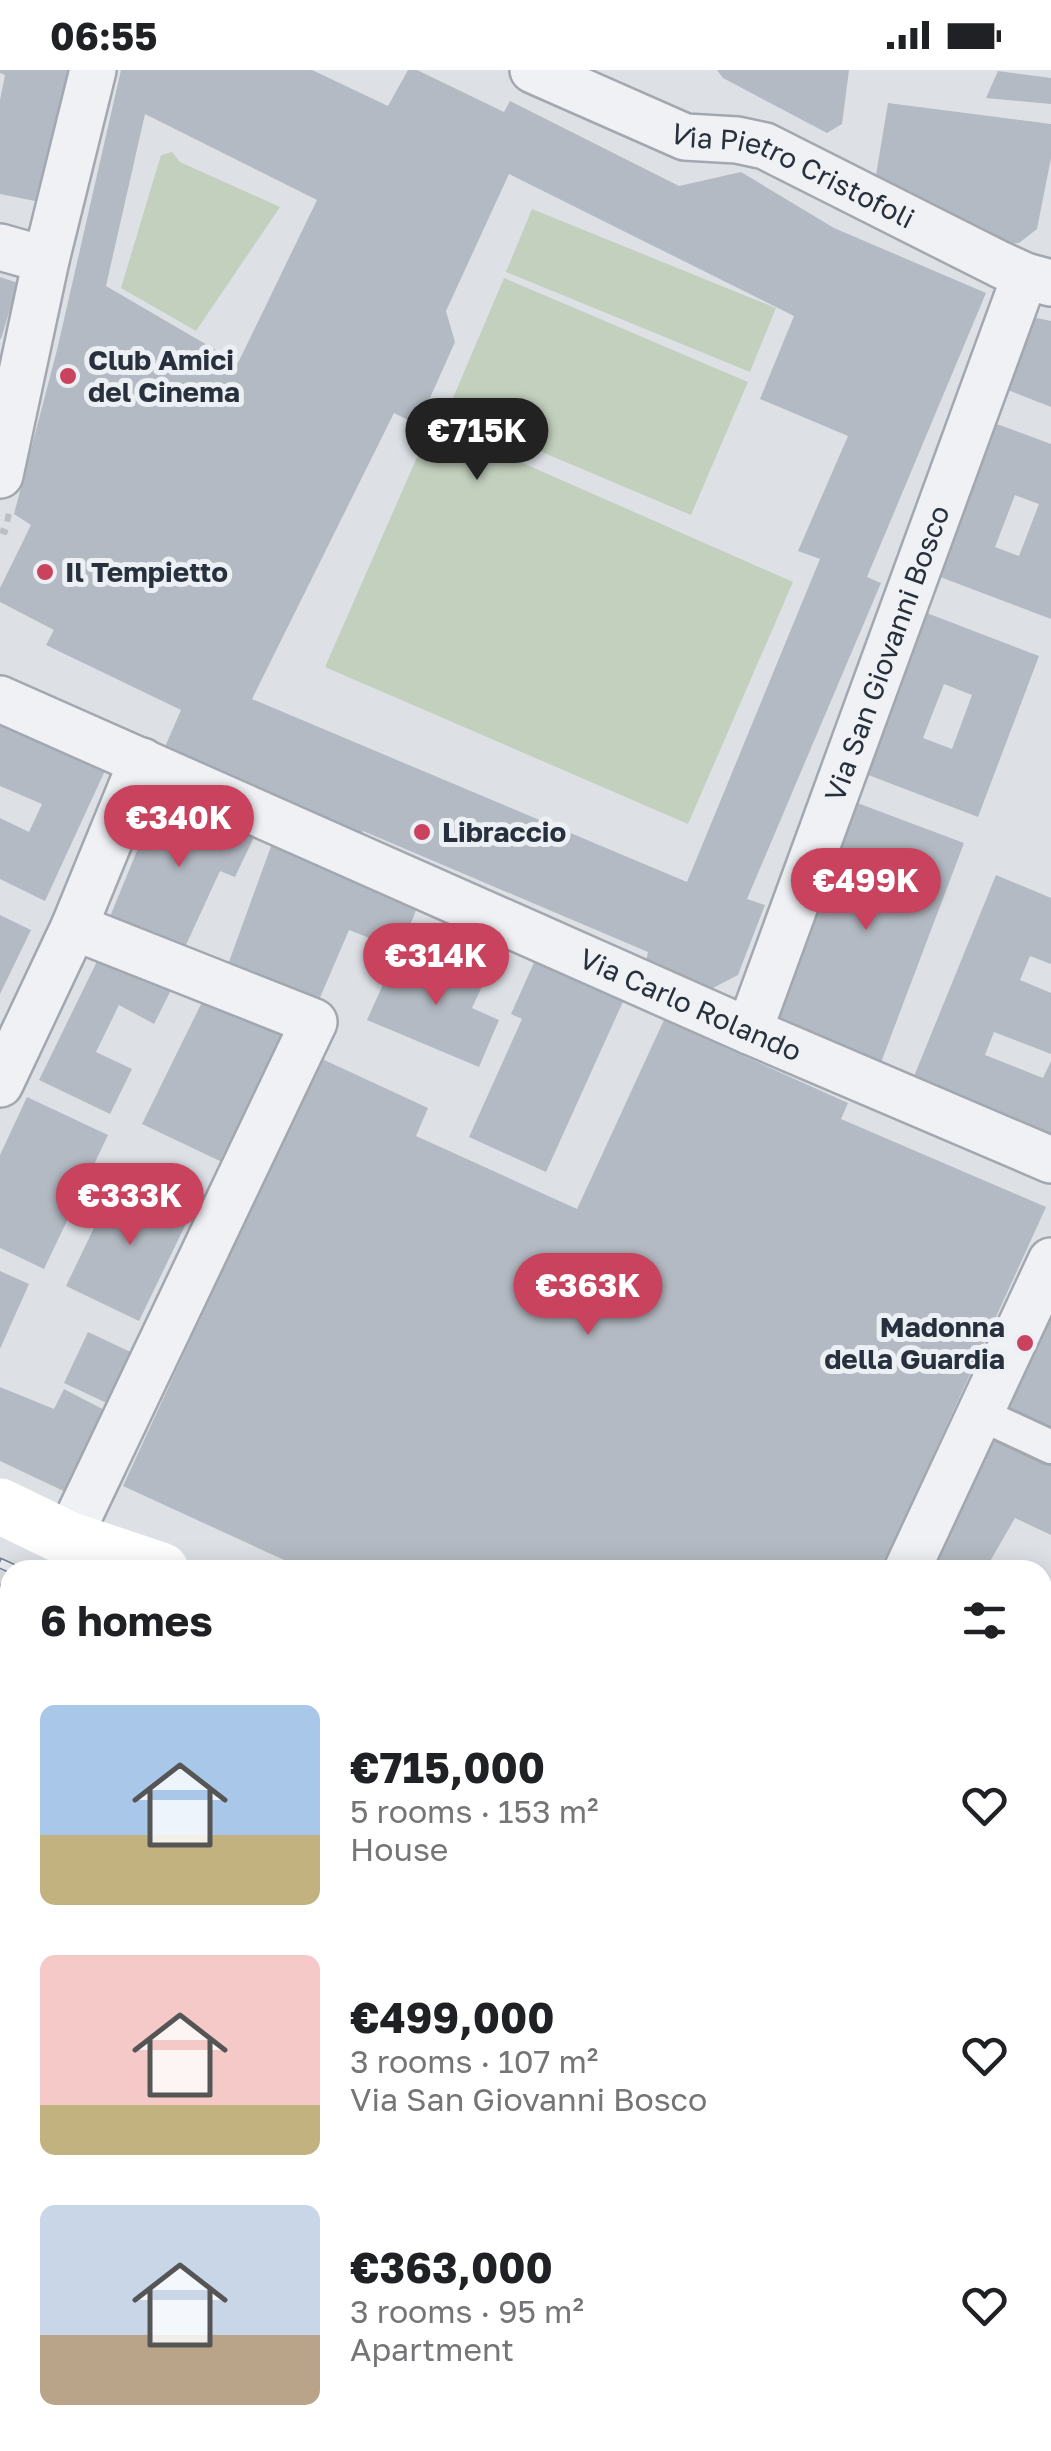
<!DOCTYPE html>
<html lang="en">
<head>
<meta charset="utf-8">
<style>
	:root { --surface:#fff; --page:#f6f6f6; --text:#202124; --muted:#757577; --accent:#c9435f }
	body { margin:0; font-family:"Golos Text",sans-serif; background:var(--page); color:var(--text); height:100vh; display:flex; flex-direction:column; font-size:38px; white-space:nowrap }
	* { box-sizing:border-box; margin:0 }
	p { font-size:32px; color:var(--muted) }
	.icon { flex:none; width:55px; height:55px; fill:none; stroke:currentColor; stroke-width:2; stroke-linecap:round; stroke-linejoin:round }
	.map { position:relative; flex:1; overflow:hidden }
	.panel { position:absolute; left:0px; top:1490px; width:1052px; height:892px; display:flex; flex-direction:column; background:var(--surface); border-radius:30px 30px 0 0; box-shadow:0 5px 25px #0003 }
	.panel>* { flex:none }
	.price { position:absolute; translate:-50% -85px; padding:0 22px; border-radius:35px; background:var(--accent); color:#fff; font-size:32px; line-height:65px; filter:drop-shadow(0 2px 5px #0008) }
	.price::after { content:''; position:absolute; left:50%; top:60px; width:30px; height:22px; margin-left:-15px; background:inherit; clip-path:polygon(0 0,100% 0,50% 100%) }
	.price.current { background:#222; color:#fff }
	ul { padding:0; list-style:none }
	li { display:flex; align-items:center; gap:30px; height:250px; padding:0 40px }
	li span { display:grid; place-items:center; flex:none; width:280px; height:200px; border-radius:15px; color:#555 }
	li>.icon { margin-inline-start:auto }
	span .icon { width:120px; height:120px; fill:#fffc; stroke-width:1 }
	li b { font-size:42px }
	h2 { display:flex; justify-content:space-between; align-items:center; height:120px; padding:0 40px; font-size:42px }
	.status { display:flex; justify-content:space-between; align-items:center; height:70px; padding:0 50px; background:var(--surface); direction:ltr }
	.status svg { height:28px; fill:currentColor }
	.map>svg:first-child { display:block }
</style>
</head>
<body>
<div class="status"><b>06:55</b><svg viewBox="0 0 49 12"><path d="M0 12V9h3v3zM5 12V6h3v6zM10 12V3h3v9zM15 12V0h3v12zM26 1h20v11H26zM47 4h2v5h-2z"/></svg></div>
<div class="map">
<svg width="1051" height="2381" viewBox="0 0 1051 2381">
	<rect width="100%" height="100%" fill="#dde1e6"/>
	<path fill="#cbd0d8" d="M0 1611 10 1619V2016L0 2022Z"/>
	<path fill="#c3d0be" d="M172 82 180 92 280 137 196 261 121 218 161 85Z
		M532 139 776 238 750 302 506 202Z
		M504 208 748 312 691 445 447 342Z
		M432 353 793 512 688 754 325 597Z"/>
	<path fill="#b4bac3" fill-rule="evenodd" d="M0 0H69L40 132 0 124V30L5 5 0 3Z
		M121 0H312L388 36 408 0H417L504 42 510 31 679 116 741 102 834 158 986 223 867 507 881 513 747 829 765 835 738 905 709 920 645 896 648 882 363 761 357 771 161 686 181 640 46 575 54 560 0 532V518L31 455 14 444 57 280ZM145 44 317 130 238 293 106 216ZM509 104 794 246 760 329 848 366 798 481 820 489 687 812 252 629 394 343 418 355 455 272 446 241Z
		M717 0H849L842 54 827 63 723 8Z
		M998 1 1051 8V34L986 28Z
		M888 33 1051 54V88L1037 159 1019 173 1001 174 875 111Z
		M0 207 18 213 1 269H0Z
		M1027 246 1051 251V337L1000 317Z
		M994 353 1051 374V549L935 505ZM1015 425 1039 434 1019 486 995 477Z
		M919 540 1039 586 978 747 858 701ZM944 614 972 625 952 679 923 668Z
		M0 641 109 692 45 831 0 809V748L29 762 42 734 0 716Z
		M176 724 256 763 235 807 220 801 186 875 109 849 148 754 159 758Z
		M852 731 964 773 880 995 768 952Z
		M274 768 421 828 400 880 349 860 316 937 226 900Z
		M996 805 1051 828V894L1030 886 1020 910 1051 923V984L994 962 985 985 1043 1008 1051 991V1073L910 1016Z
		M0 845 31 860 0 924Z
		M105 875 176 910 154 954 119 935 96 982 132 999 110 1044 39 1010Z
		M414 879 485 910 472 938 499 950 479 997 367 950 388 903 401 909Z
		M536 888 626 925 546 1102 469 1067 522 949 511 944Z
		M206 924 285 962 222 1092 142 1054Z
		M664 950 848 1033 841 1049 1046 1137 881 1500H306L123 1416 320 988 428 1038 416 1066 577 1139Z
		M27 1027 108 1065 44 1199 0 1178V1085Z
		M120 1104 193 1139 139 1251 66 1216Z
		M0 1201 29 1214 0 1279Z
		M1051 1229V1366L998 1341Z
		M88 1262 135 1284 111 1335 64 1313Z
		M0 1317 54 1339 64 1319 110 1343 70 1424 0 1391Z
		M995 1359 1051 1386V1465L1015 1448 985 1500H924Z
		M1051 1570V1623L1042 1624V1572Z
		M10 2015V2211L0 2216V2021Z
		M1051 2056V2112L1042 2115V2059Z
		M1051 2156V2208L1042 2211V2159Z
		M10 2351V2372H23L28 2381H0V2357Z
		M32 2372H265L270 2381H37Z
		M868 2372H1002L1009 2381H875Z"/>
	<g fill="none" stroke-linecap="round" stroke-linejoin="round">
		<defs>
			<path id="pedestrian" d="M978 1343 1051 1377"/>
			<g id="minor">
				<path id="s1" d="M533 0 685 67 737 70 765 76 999 194 1025 206 1051 213"/>
				<path d="M0 177 46 190"/>
				<path d="M0 405 46 190 93 0"/>
				<path id="s2" d="M0 629 749 961 1051 1090"/>
				<path id="s3" d="M749 961 1025 206"/>
				<path d="M0 1014 74 857 142 691"/>
				<path d="M68 1469 314 952 74 857"/>
				<path d="M907 1500 1051 1191"/>
				<path d="M1042 1674 1051 1669"/>
				<path d="M1042 2340 1051 2351"/>
			</g>
			<path id="tertiary" d="M1042 2252 1051 2249
				M625 2381 646 2372"/>
		</defs>
		<use href="#pedestrian" stroke="#a3a8b0" stroke-width="38"/>
		<use href="#minor" stroke="#a3a8b0" stroke-width="50"/>
		<use href="#tertiary" stroke="#a3a8b0" stroke-width="60"/>
		<path stroke="#bbbfc5" stroke-width="6" stroke-dasharray="8 8" stroke-linecap="butt" d="M0 460 5 462 9 443
			M1042 1857 1051 1858"/>
		<use href="#pedestrian" stroke="#eff1f5" stroke-width="32"/>
		<use href="#minor" stroke="#eff1f5" stroke-width="45"/>
		<use href="#tertiary" stroke="#eff1f5" stroke-width="55"/>
		<path stroke="#fff" stroke-width="55" d="M0 1436 68 1469 161 1500
			M1042 1719 1051 1714
			M0 2267 10 2262"/>
		<defs>
			<path id="rail" d="M0 1493 15 1500
				M0 1519 10 1523
				M0 1566 10 1571
				M0 1594 10 1599
				M1042 1810 1051 1811
				M1042 1832 1051 1833
				M1042 1883 1051 1884
				M1042 1903 1051 1904
				M1042 2124 1051 2121
				M1042 2148 1051 2145
				M411 2381 426 2372
				M454 2381 469 2372"/>
		</defs>
		<use href="#rail" stroke="#77818f" stroke-width="11"/>
		<use href="#rail" stroke="#ecf0f4" stroke-width="8" stroke-dasharray="22" stroke-linecap="butt"/>
	</g>
	<g fill="#c9435f" stroke="#ecf0f4" stroke-width="4">
		<circle cx="68" cy="306" r="10"/>
		<circle cx="45" cy="502" r="10"/>
		<circle cx="422" cy="762" r="10"/>
		<circle cx="1025" cy="1273" r="10"/>
	</g>
	<g text-anchor="middle" stroke-width="10" stroke-linejoin="round" paint-order="stroke">
		<g font-size="28" fill="#27303c" stroke="#ecf0f4">
			<text dy="10" stroke="none"><textPath href="#s1" startOffset="282">Via Pietro Cristofoli</textPath></text>
			<text dy="10" stroke="none"><textPath href="#s3" startOffset="402">Via San Giovanni Bosco</textPath></text>
			<text dy="10" stroke="none"><textPath href="#s2" startOffset="755">Via Carlo Rolando</textPath></text>
		</g>
		<g font-size="28" font-weight="bold" fill="#27303c" stroke="#ecf0f4" text-anchor="start">
			<text x="88" y="300">Club Amici<tspan x="88" dy="32">del Cinema</tspan></text>
			<text x="65" y="512">Il Tempietto</text>
			<text x="442" y="772">Libraccio</text>
			<text x="1005" y="1267" text-anchor="end">Madonna<tspan x="1005" dy="32">della Guardia</tspan></text>
		</g>
	</g>
</svg>
<b class="price current" style="left:477px;top:413px">€715K</b>
<b class="price" style="left:179px;top:800px">€340K</b>
<b class="price" style="left:866px;top:863px">€499K</b>
<b class="price" style="left:436px;top:938px">€314K</b>
<b class="price" style="left:130px;top:1178px">€333K</b>
<b class="price" style="left:588px;top:1268px">€363K</b>
<section class="panel">
<h2>6 homes<svg class="icon" aria-label="filters" viewBox="0 0 24 24"><path d="M4 7h16M4 17h16"/><circle cx="9" cy="7" r="2"/><circle cx="15" cy="17" r="2"/></svg></h2>
<ul>
<li><span style="background:linear-gradient(#a9c7e8 65%,#c2b280 0)"><svg class="icon" aria-label="home" viewBox="0 0 24 24"><path d="M3 11l9-7 9 7M6 9v11h12V9"/></svg></span><div><b>€715,000</b><p>5 rooms · 153 m²</p><p>House</p></div><svg class="icon" aria-label="heart" viewBox="0 0 24 24"><path d="M12 20l-8-8c-3-5 5-10 8-4 3-6 11-1 8 4z"/></svg></li>
<li><span style="background:linear-gradient(#f6c9c9 75%,#c2b280 0)"><svg class="icon" aria-label="home" viewBox="0 0 24 24"><path d="M3 11l9-7 9 7M6 9v11h12V9"/></svg></span><div><b>€499,000</b><p>3 rooms · 107 m²</p><p>Via San Giovanni Bosco</p></div><svg class="icon" aria-label="heart" viewBox="0 0 24 24"><path d="M12 20l-8-8c-3-5 5-10 8-4 3-6 11-1 8 4z"/></svg></li>
<li><span style="background:linear-gradient(#c9d6e8 65%,#b9a48a 0)"><svg class="icon" aria-label="home" viewBox="0 0 24 24"><path d="M3 11l9-7 9 7M6 9v11h12V9"/></svg></span><div><b>€363,000</b><p>3 rooms · 95 m²</p><p>Apartment</p></div><svg class="icon" aria-label="heart" viewBox="0 0 24 24"><path d="M12 20l-8-8c-3-5 5-10 8-4 3-6 11-1 8 4z"/></svg></li>
</ul>
</section>
</div>
</body>
</html>
